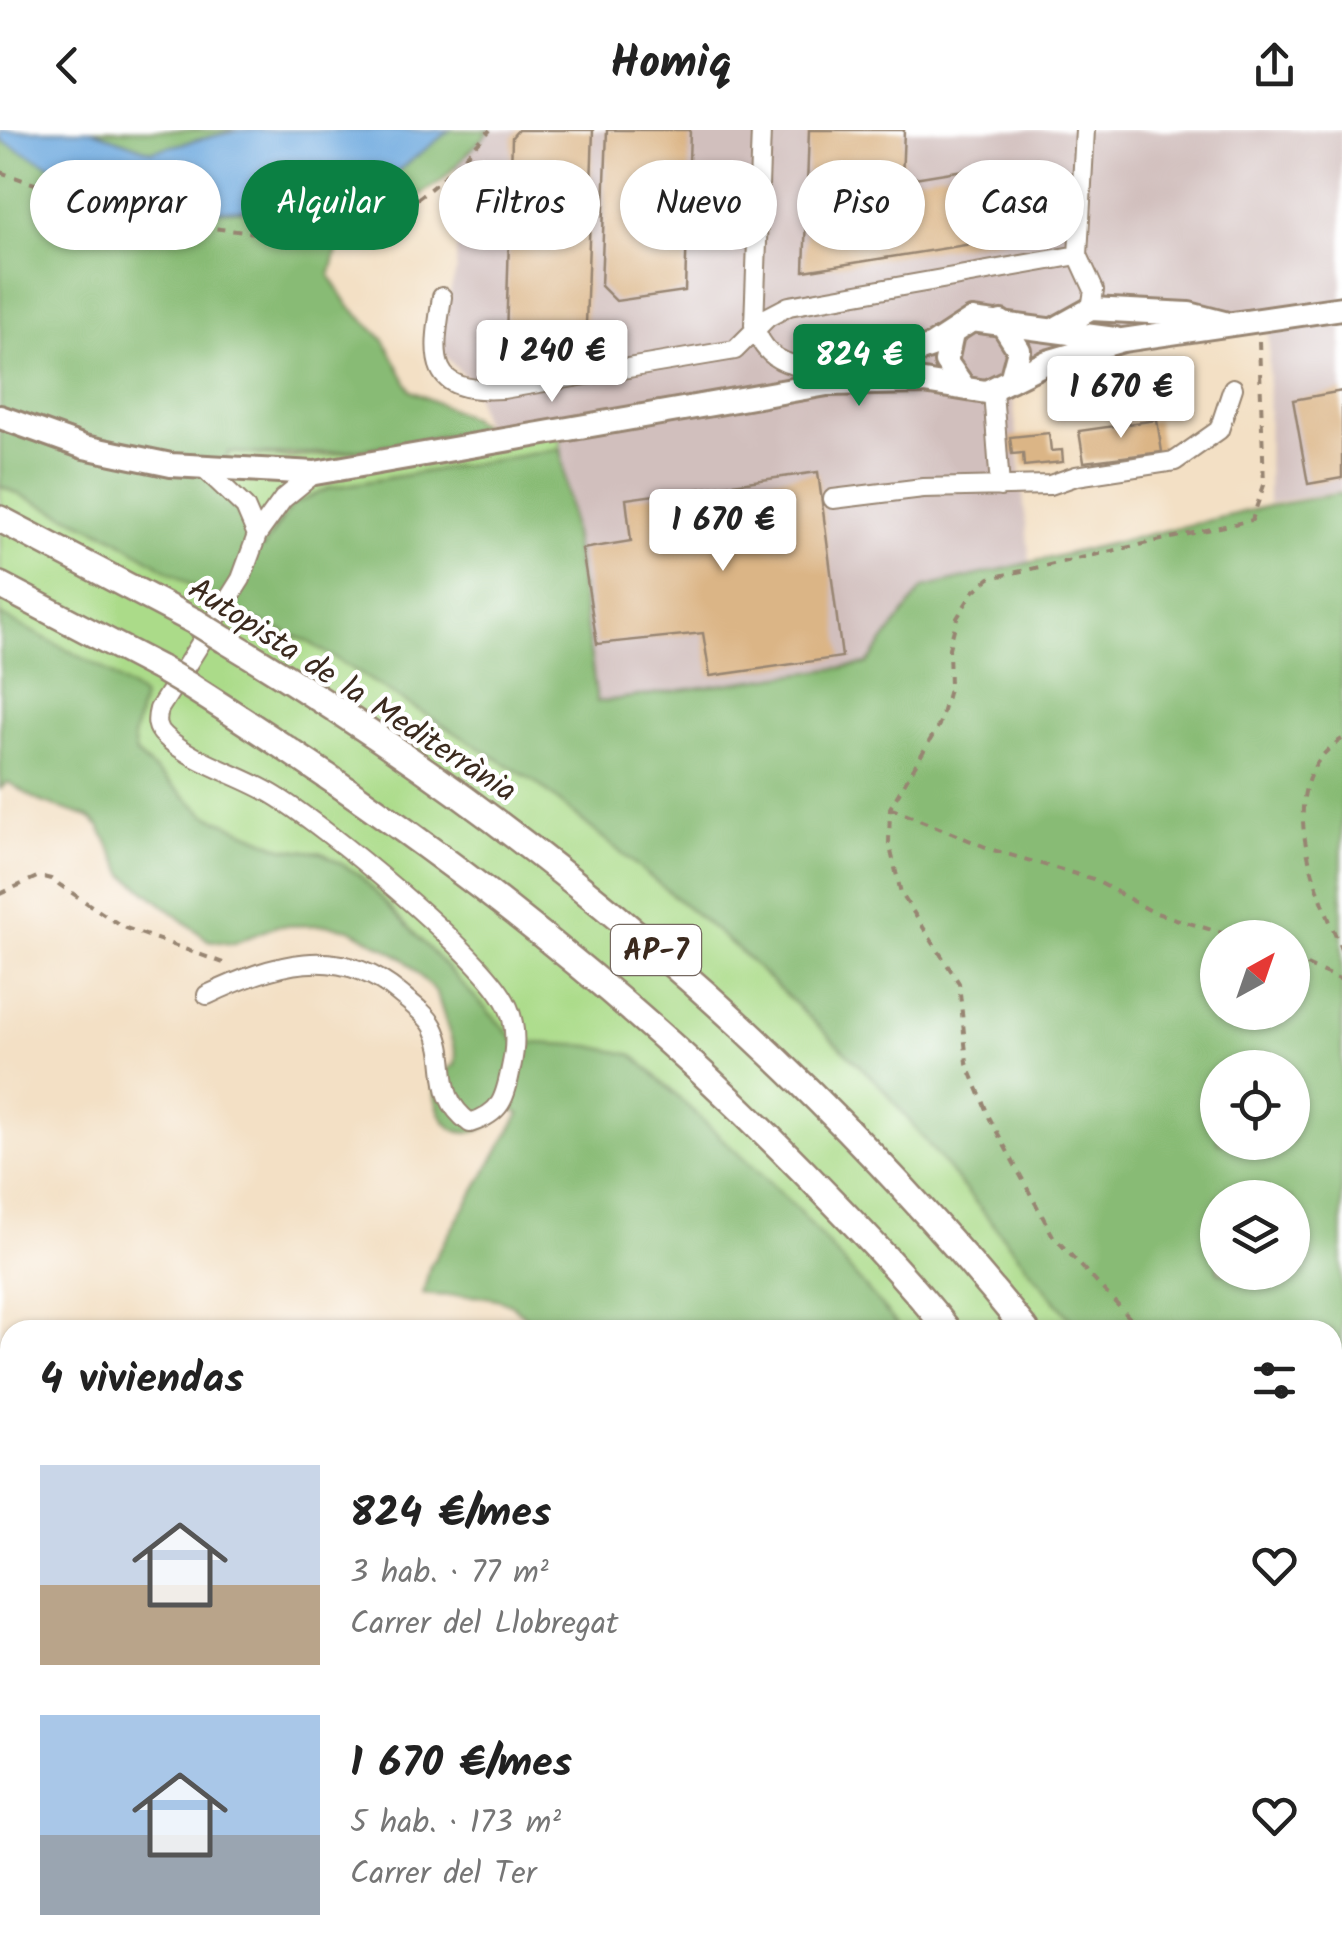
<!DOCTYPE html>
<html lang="es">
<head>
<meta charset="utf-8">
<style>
	:root { --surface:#fff; --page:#f6f6f6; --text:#222; --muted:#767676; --accent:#0b8043 }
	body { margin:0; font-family:Kalam,sans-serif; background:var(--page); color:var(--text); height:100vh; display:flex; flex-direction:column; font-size:38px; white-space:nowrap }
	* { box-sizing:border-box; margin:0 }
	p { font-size:32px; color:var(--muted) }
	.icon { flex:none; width:55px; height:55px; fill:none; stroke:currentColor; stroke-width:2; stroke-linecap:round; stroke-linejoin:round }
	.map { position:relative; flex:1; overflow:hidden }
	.side { position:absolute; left:0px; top:1190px; width:1342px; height:640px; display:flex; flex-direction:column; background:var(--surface); border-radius:30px 30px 0 0; box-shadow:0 2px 8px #0004 }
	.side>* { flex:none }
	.guide { position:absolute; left:30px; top:30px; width:1282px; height:90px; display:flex; gap:20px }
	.needle { width:65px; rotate:40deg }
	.fabs { position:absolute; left:1200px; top:790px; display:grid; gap:20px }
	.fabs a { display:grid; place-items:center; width:110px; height:110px; border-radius:50%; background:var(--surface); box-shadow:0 2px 8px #0004; font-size:50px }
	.price { position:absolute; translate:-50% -85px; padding:0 22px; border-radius:10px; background:#fff; color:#222; font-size:32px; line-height:65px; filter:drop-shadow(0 2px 5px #0008) }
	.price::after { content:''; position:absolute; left:50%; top:60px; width:30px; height:22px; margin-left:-15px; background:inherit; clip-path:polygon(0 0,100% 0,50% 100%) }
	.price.active { background:var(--accent); color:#fff }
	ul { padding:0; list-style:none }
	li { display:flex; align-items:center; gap:30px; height:250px; padding:0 40px }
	li span { display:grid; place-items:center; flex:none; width:280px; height:200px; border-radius:0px; color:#555 }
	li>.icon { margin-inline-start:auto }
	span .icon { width:120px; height:120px; fill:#fffc; stroke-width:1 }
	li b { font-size:42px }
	h2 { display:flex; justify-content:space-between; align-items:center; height:120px; padding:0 40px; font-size:42px }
	.pill { padding:0 35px; border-radius:45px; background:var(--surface); box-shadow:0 2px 8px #0004; font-size:35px; line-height:90px }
	.pill.active { background:var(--accent); color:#fff }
	header { display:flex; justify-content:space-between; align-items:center; height:130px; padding:0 40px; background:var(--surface); font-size:45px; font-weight:700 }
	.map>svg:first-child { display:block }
</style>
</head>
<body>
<header><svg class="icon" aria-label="back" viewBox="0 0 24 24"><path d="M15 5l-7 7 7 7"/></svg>Homiq<svg class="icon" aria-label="share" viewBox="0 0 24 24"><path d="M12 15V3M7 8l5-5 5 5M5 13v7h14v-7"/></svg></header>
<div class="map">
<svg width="1342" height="1830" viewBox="0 0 1342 1830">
	<rect width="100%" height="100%" fill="#fff"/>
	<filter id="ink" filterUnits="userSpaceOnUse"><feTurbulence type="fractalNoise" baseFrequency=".01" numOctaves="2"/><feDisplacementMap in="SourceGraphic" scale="20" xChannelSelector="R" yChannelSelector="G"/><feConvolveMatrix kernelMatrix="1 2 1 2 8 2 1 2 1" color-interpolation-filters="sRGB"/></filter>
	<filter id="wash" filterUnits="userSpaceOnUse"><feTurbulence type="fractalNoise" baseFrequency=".0048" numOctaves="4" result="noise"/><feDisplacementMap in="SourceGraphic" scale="40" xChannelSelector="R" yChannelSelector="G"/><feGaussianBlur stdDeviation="2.25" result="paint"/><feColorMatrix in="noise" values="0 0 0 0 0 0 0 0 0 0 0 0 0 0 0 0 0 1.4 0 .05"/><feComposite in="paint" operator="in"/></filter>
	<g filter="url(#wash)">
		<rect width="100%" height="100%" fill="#f3e0c5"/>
		<path fill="#d1bfbd" d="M490 0H1342V361L1268 373 1269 190 1167 206 1011 250 1030 432 923 458 867 534 597 572 557 290 484 299 473 256 446 227 438 205 456 141 457 34Z"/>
		<path fill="#abdb89" stroke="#738254" stroke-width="2.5" d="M557 289 561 319 330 358 278 391 263 419C245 399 240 376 221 359L228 322 289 328 328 325Z
			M0 356 112 406 232 481 307 511 538 654 739 820 882 957 1079 1200H902L797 1079 544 915 517 912 358 744 322 723 282 718 206 685 136 624 102 538 0 485Z
			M1332 1513 1342 1524V1743L1332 1731Z"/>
		<path fill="#88bb75" stroke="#62724a" stroke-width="2.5" fill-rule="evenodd" d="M91 0H240L151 21Z
			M450 0H490L441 51 337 120 330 146 349 176 384 210 411 261 471 288 484 299C393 314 321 331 228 322L221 359C240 376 245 399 263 418L292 375 330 358 561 319 597 572 867 534 923 458 1269 376 1342 363V1524L1332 1513V1200H1079L882 957 739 820 538 654 307 511 232 481 112 406 0 356V10L81 51 144 73 197 82 309 78 379 56ZM1218 808H1292V882H1218ZM1218 938H1292V1012H1218ZM1218 1068H1292V1142H1218Z
			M0 485 102 538 143 567 133 608 136 624 206 685 282 718 322 723 358 744 517 912 590 916 633 925 797 1079 902 1200H533C512 1154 464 1170 423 1164L430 1136 520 984 510 978C469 1020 435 1007 433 947L455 935 456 924 437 864 403 828 350 799 327 795 276 796 232 814 208 810 125 745 99 696 89 687 39 671 8 652 0 659Z
			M0 1553 10 1554V1776L0 1768Z
			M1333 1732 1342 1743V1830H388L385 1820H1332Z
			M146 1820H260L271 1830H163Z"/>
		<path fill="#6da9de" stroke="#546a7e" stroke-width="2.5" d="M0 0H91L151 21 240 0H450L379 56 334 73 197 82 144 73 81 51 0 10Z"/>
		<g id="blocks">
			<path fill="#dbb586" d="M518 0H593L586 195 506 209 512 7Z
				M607 0H690L685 161 616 171 601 156Z
				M809 0H904L902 50 1036 28 1033 104 804 141Z
				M1342 261V348L1308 354 1293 270Z
				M1157 290 1162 322 1084 332 1079 301Z
				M1049 303 1051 321 1062 320 1063 332 1024 336 1023 323 1012 324 1010 307Z
				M818 342 842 527 710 546 703 503 597 514 582 419 631 411 626 369Z"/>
		</g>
	</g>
	<g filter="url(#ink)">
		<use href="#blocks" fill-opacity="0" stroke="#978572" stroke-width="2.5"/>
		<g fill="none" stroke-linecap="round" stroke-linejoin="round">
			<defs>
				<path id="minor" d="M761 0 754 195C771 252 827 237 871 229
					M1085 0 1078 125 1094 160 1091 179
					M442 167C432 230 427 264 503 259L735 220 768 187 789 176 1078 125
					M993 261 1000 357
					M206 340 245 377 257 405
					M833 369 923 358 1050 355 1076 346 1175 331 1219 300 1233 258
					M207 865C273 834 338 812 400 864 411 873 426 884 433 896 452 933 431 964 470 993 502 983 505 968 511 938 516 916 517 892 505 871 478 822 323 694 272 664 239 644 193 633 165 606 156 598 156 590 159 579L241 449 257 405 283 369 315 343"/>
				<path id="major" d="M1001 192 1019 220 1011 250
					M1055 199 1091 179 1189 184 1224 193
					M952 204 946 232 963 256
					M847 246 932 216 972 190 1115 209
					M0 287 84 317 171 335 315 343 827 254 924 252 986 262 1047 232 1123 210 1342 178"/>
				<path id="highway" d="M0 389 196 492
					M0 455 161 539
					M225 510C529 692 803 925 1026 1200
					M190 556C414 698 614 848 800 1038 851 1090 903 1143 948 1200
					M1332 1592 1342 1604
					M1332 1682 1342 1693"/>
			</defs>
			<use href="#minor" stroke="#978572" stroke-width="22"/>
			<use href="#major" stroke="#978572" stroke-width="28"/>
			<use href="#highway" stroke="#978572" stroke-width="30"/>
			<path stroke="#978572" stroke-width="4" stroke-dasharray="8 8" stroke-linecap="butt" d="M0 42C99 77 303 138 399 81 434 60 462 30 490 0
				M1342 609C1268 656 1317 758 1342 822
				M890 678 993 720 1093 749 1153 782 1238 808
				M0 764 39 746 51 749 123 797 229 835
				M1292 829 1342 850
				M1141 1200 1053 1106 989 987 967 933 959 853 901 763 889 713 890 678 939 595 950 556 949 518 957 488 973 462 990 448 1252 390 1264 355 1259 211
				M1332 1479 1342 1495"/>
			<use href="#minor" stroke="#fff" stroke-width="18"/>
			<use href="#major" stroke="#fff" stroke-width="22"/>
			<use href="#highway" stroke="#fff" stroke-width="25"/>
			<defs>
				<path id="highway-bridge" d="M196 492 225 510
					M161 539 190 556"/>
			</defs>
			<use href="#highway-bridge" stroke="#978572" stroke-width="30" stroke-linecap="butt"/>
			<use href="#highway-bridge" stroke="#fff" stroke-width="25"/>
		</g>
	</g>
	<g text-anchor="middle" stroke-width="9" stroke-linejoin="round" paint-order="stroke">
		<rect fill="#fff" stroke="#766a62" stroke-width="2.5" x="611" y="795" width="90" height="50" rx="8"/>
		<g font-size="30" font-weight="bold" fill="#3b2a1e">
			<text x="656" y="830">AP-7</text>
		</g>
		<g font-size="32" fill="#3b2a1e" stroke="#fff">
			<text transform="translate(353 559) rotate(33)" y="11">Autopista de la Mediterrània</text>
		</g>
	</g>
</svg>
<div class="fabs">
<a><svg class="needle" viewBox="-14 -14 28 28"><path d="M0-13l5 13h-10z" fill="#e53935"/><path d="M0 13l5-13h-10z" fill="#767676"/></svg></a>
<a><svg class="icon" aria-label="locate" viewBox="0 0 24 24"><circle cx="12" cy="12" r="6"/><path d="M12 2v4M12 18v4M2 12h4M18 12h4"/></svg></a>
<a><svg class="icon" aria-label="layers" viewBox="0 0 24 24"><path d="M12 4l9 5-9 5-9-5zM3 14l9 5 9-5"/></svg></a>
</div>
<b class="price" style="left:552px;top:275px">1 240 €</b>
<b class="price active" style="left:859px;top:279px">824 €</b>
<b class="price" style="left:1121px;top:311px">1 670 €</b>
<b class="price" style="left:723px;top:444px">1 670 €</b>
<div class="guide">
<a class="pill">Comprar</a>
<a class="pill active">Alquilar</a>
<a class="pill">Filtros</a>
<a class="pill">Nuevo</a>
<a class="pill">Piso</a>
<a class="pill">Casa</a>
</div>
<section class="side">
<h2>4 viviendas<svg class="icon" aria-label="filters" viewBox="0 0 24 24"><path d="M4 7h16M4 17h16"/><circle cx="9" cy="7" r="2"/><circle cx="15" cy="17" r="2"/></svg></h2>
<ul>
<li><span style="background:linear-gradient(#c9d6e8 60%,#b9a48a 0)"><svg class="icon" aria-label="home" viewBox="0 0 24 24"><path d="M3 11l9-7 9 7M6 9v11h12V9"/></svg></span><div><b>824 €/mes</b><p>3 hab. · 77 m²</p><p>Carrer del Llobregat</p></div><svg class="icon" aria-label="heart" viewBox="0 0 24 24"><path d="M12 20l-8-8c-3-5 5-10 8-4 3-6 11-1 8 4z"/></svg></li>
<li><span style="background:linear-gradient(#a9c7e8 60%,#9aa5b1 0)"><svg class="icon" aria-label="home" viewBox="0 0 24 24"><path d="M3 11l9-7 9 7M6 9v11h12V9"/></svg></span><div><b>1 670 €/mes</b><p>5 hab. · 173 m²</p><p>Carrer del Ter</p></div><svg class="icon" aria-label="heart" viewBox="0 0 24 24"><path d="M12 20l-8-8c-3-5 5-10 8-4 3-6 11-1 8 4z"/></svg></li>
</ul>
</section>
</div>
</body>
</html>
